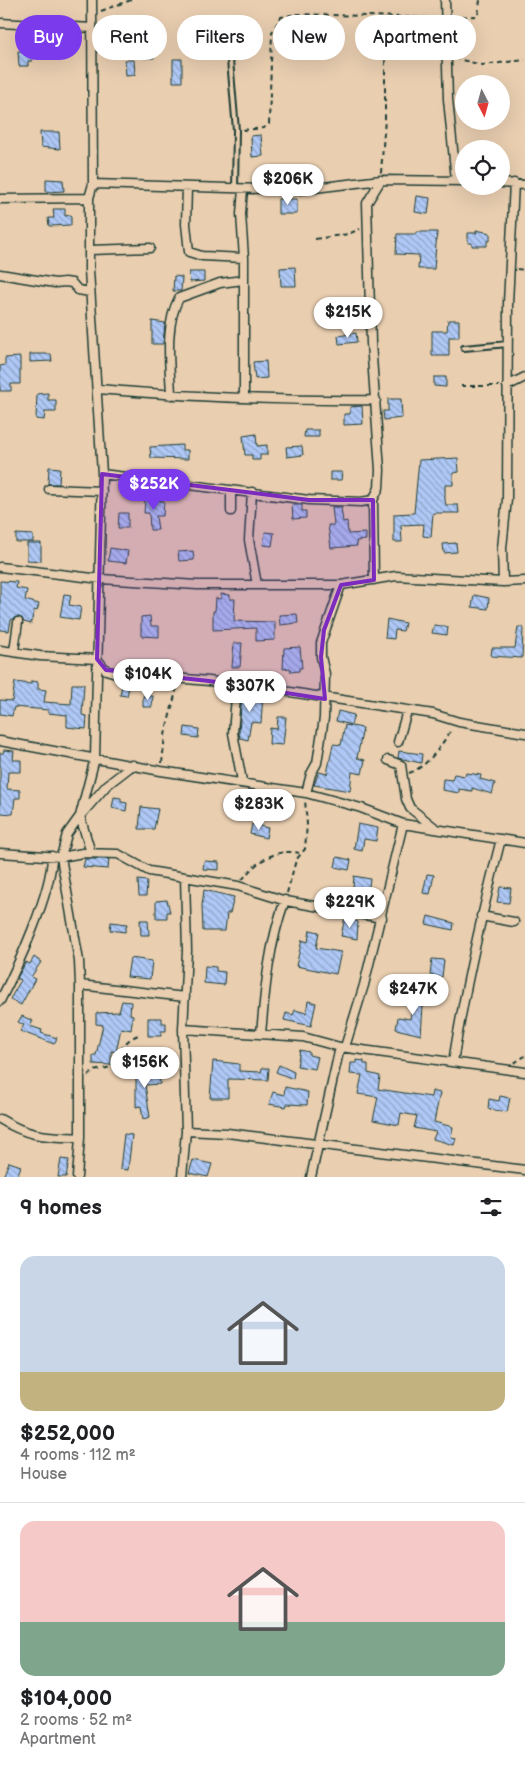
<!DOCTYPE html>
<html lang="en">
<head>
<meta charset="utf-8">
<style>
	:root { --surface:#fff; --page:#f6f6f6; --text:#202124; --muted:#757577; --line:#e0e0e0; --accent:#7c3aed }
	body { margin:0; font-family:"Balsamiq Sans",sans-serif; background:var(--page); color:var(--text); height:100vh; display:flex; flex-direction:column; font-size:19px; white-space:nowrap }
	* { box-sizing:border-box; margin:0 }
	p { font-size:16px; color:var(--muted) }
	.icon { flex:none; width:28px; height:28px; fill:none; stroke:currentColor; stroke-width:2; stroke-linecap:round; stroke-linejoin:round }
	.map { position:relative; height:1177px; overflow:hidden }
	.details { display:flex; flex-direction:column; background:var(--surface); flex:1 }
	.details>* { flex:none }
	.top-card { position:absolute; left:15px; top:15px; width:495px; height:45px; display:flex; gap:10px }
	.needle { width:32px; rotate:174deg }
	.buttons { position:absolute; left:455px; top:75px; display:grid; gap:10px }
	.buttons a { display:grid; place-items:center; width:55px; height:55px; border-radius:50%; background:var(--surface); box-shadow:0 5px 20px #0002; font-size:25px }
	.price { position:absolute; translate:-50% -42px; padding:0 11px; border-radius:18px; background:#fff; color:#222; font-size:16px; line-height:32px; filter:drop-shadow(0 1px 2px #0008) }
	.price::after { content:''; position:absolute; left:50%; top:30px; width:15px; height:11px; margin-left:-8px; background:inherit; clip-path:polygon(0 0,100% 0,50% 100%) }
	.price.selected { background:var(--accent); color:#fff }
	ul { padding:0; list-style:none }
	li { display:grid; align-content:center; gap:10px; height:265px; padding:0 20px }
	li+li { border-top:1px solid var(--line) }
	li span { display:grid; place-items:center; height:155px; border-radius:15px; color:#555 }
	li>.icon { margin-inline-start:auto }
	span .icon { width:90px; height:90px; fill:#fffc; stroke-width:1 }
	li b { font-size:21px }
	h2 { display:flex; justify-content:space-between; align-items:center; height:60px; padding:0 20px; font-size:21px }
	.chip { padding:0 18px; border-radius:22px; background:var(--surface); box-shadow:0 5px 20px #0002; font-size:18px; line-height:45px }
	.chip.selected { background:var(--accent); color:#fff }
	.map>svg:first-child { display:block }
</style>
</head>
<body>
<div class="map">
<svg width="525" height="1177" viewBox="0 0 525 1177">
	<defs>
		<pattern id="building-back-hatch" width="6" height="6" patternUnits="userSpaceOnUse" patternTransform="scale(1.25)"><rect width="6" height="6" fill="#afc8f6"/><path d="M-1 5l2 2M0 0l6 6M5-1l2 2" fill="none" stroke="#8ea4c8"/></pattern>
	</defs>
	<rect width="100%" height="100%" fill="#e9ceb0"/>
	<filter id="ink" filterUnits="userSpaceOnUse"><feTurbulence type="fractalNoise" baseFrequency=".02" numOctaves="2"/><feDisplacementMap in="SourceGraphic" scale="10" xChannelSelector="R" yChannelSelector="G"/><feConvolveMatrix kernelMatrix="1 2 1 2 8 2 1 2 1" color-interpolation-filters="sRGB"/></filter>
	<g filter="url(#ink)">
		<path fill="url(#building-back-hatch)" stroke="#1f3d34" d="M33 39H55V49H33Z
			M143 43 155 44 154 58H143Z
			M18 51H32V61H28V66H19Z
			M173 59H182V82H173Z
			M125 60H134L135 75 126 76Z
			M40 132H59L60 149 41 147Z
			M261 135 263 156 252 157 251 136Z
			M46 179 63 180 64 191 46 192Z
			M417 196 430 198 428 214 415 212Z
			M278 199H297V214H278Z
			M53 209H65V216L71 215V225L49 226 48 218H54Z
			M476 230 490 233V241H487V246H472V243H468V233H477Z
			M416 232H437L434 269H418L419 255 396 254 397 234H416Z
			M295 267 296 286H281L280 268Z
			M189 272H204V281L190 282Z
			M174 276 182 277 181 291H173Z
			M448 320H459V337H449V356H432V331H447Z
			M152 321 165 323 163 344H152Z
			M356 333 357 342 339 344 338 336Z
			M30 354H51L52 361 30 362Z
			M20 357V384H11V391H0V366L5 365V358Z
			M266 361 267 378 255 379 253 362Z
			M434 377H446V387L434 386Z
			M48 393V400H56V412H45L44 420 36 419 37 394Z
			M388 399H401L402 418 384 420 383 411H388Z
			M362 406 363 424 344 425V414H350V407Z
			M305 430H319V437H304Z
			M256 434 257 446 267 445V455H260V460H252V455H245L243 436Z
			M182 445V450H188V459L151 458 150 447Z
			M302 446 303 455 287 457 286 447Z
			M458 458 459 472 453 473V485H445V500L446 505H458L459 513H433L431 537 423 536 424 524 401 525 402 542H394V514L414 513 419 460Z
			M49 467 60 468 59 484H48Z
			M330 472H342L341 480H330Z
			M145 499H160V501H164L163 516H156L158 530H150L149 513H144Z
			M292 505H302V511H306V518L293 519Z
			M332 507H341L343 522 347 521 348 534 366 533V540L356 541 357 546 331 548 328 525H334Z
			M119 513H128V528H118Z
			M265 532 274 533 272 546 263 545Z
			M16 534 33 535V542H16Z
			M27 543H41V561L27 560Z
			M456 543 457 552 444 553 443 544Z
			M110 548 128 551 126 563 108 561Z
			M193 551 194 560 179 561 178 552Z
			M0 581 17 582 16 588 27 590 25 600 39 604 37 611 34 610 31 624 24 622 22 618 16 617 11 620 9 631 0 630Z
			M64 594 71 595 69 605 81 607 79 620 60 617Z
			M221 594 230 595V599H235L234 621 275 622V640L256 641V628L213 630V611H215L216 598 221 599Z
			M474 595 489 598 488 609 472 607Z
			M297 614 298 623 280 625 279 615Z
			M150 616 151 626H159V637L141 636V617Z
			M387 619 405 623 403 631 395 630 394 639 385 638Z
			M434 625 448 627 447 635 432 633Z
			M518 627H523L522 658 491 656 492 648H515Z
			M234 643H242L240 667H232Z
			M300 647 302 668H299V671L291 672 290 668 283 669 284 648Z
			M31 681 38 682V689L46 690 44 702 71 704 72 684H84L82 715 87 716 86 729 67 727V715L48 713V710L14 707 12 716 0 714V700L12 701 15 682 31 684Z
			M123 681 130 683 127 696 120 695Z
			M242 693 263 695 261 723 251 722 248 740 240 738 239 733Z
			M143 696H153L152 707H143Z
			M338 711 354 715 351 725 336 721Z
			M278 717H286L283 745 269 744 270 728 277 729Z
			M345 725 363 728 357 758 365 760 362 774 352 772 350 791 314 785 319 772 327 774 333 744 341 745Z
			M185 727 199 729 198 738 184 736Z
			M4 750 14 751 13 760H21V772H8L7 789 20 790V798H15L13 814 1 813 0 810V753H3Z
			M399 751 422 754 421 763 398 758Z
			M466 773 481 775 480 779 495 783 492 794 472 788V791L459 789V793L442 790 443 779 452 780 454 774 465 776Z
			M114 797 121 798V802L127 803 126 811 112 808Z
			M141 807 158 809 154 829H139Z
			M252 824 268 828 266 838 250 834Z
			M358 824 378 828 376 841 364 839 362 851 354 849Z
			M337 857 351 860 349 870 335 867Z
			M85 859H109L108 869 83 867Z
			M204 861 219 862V870L203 869Z
			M427 874 434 875 430 894 423 893Z
			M354 876 370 879 368 892 353 888Z
			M138 880 147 881 146 896H139Z
			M500 887 511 888 509 903 497 902Z
			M204 890 234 897 230 913H227L225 931H203L202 905Z
			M167 900 170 912H167V918H156V901Z
			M428 916 454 923 453 930 426 924Z
			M345 917 358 922 357 939 341 936Z
			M140 920H148L149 935H141Z
			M111 922 127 924 125 932 110 930Z
			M310 930 319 932 316 948 341 952 336 974 296 966 302 940 308 942Z
			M34 957 41 962 31 977 35 979 21 1005 10 999 21 980 17 978 26 962 30 964Z
			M130 958 152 961 150 979 127 977Z
			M432 959 444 960 442 977 430 975Z
			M205 966 216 967V971L225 972 224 985 204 983Z
			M415 990 424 992 421 1035 396 1029 398 1017 410 1019Z
			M122 1001 131 1002 130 1014 133 1015 131 1030 121 1028 116 1052 111 1051V1065L93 1064V1055H96L103 1025 96 1024V1013L119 1012Z
			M308 1001 316 1003 311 1026 284 1020 286 1013 293 1015 295 1010 306 1013Z
			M22 1016 33 1021 30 1026 42 1030 41 1033 57 1038 54 1044 20 1031 24 1025 18 1022Z
			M148 1018H162V1023H166V1031H161V1036H148Z
			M300 1050 309 1052V1055L318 1057 315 1069 297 1066Z
			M356 1060 364 1061V1064H368V1073L380 1076 378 1089 431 1097 432 1091 440 1093 434 1122 453 1127 451 1137 456 1138 454 1145 433 1139 436 1132 414 1128 417 1116 401 1113 399 1125 373 1120 378 1097 358 1094 362 1075 350 1074 351 1063H356Z
			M213 1061 239 1064V1071L261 1072 262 1068H269L268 1080 228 1079V1098H210Z
			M279 1065 294 1072 293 1079 276 1072Z
			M136 1071 159 1072 160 1084 145 1085 150 1117 143 1119 141 1106 136 1107Z
			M285 1087 308 1092 307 1105 287 1104 286 1107 269 1104 273 1092 284 1095Z
			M500 1096 510 1098 507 1112 488 1109 489 1099 499 1101Z
			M124 1134 132 1135 128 1170 120 1169Z
			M61 1159 69 1160 66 1177H58Z
			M193 1160 212 1164 208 1177 189 1173Z
			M9 1162 21 1166 17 1177H3Z"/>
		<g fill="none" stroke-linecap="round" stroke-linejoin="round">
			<defs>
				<path id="lane" d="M227 25 236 130 235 189
					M464 348 508 344"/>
				<path id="street" d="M445 0 448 99 456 180
					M0 23 92 28
					M501 183 525 185
					M93 184 298 190 381 180 464 181
					M187 188 186 224 189 252 202 256 244 258
					M243 189 241 214 244 258V397
					M0 199 89 198
					M90 250 150 248
					M0 274 55 283 65 282 72 283 78 290 90 292
					M507 386 525 377
					M98 389C190 397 283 401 376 400
					M171 395C170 365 164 326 179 298L220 283 243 280
					M102 474 309 500 361 502 373 500
					M49 489 102 491
					M252 492 249 540 257 585
					M231 511V490
					M0 567 101 579 197 585H341L396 576 503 582 525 581
					M374 580 373 500 379 488 380 470 371 343 367 203 381 180
					M503 582 502 548 507 499 508 303 514 183
					M0 650 40 656 97 659 106 670 116 673 209 681 290 692 433 714 459 722 525 733
					M14 651 18 622
					M237 685 233 733 242 781
					M0 741 161 771 306 793 361 808 403 824 525 843
					M398 742 407 711
					M388 760 401 765 406 799 410 808 434 827
					M306 793 311 774 317 763 324 718 325 674 321 657V643L341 585
					M0 853 61 857 83 853 118 854 149 871 238 886 286 901 382 918
					M91 853 80 816 107 785 133 765
					M481 916 514 922
					M80 985 185 997
					M0 1001C17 968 52 892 52 856
					M183 1029 303 1037 340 1047 525 1072
					M261 1034C265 988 269 944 285 900
					M345 1047 364 985 403 824
					M453 1062C465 987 482 913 501 839
					M0 1119C31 1138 46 1136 80 1138
					M186 1131 227 1133 525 1170
					M77 1177 80 1138V985L79 961 61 857 67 834 80 816 95 758 102 474 89 270V198L93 184 92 0
					M182 1177 186 1131 183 1029 187 951 185 877
					M311 1177 340 1047"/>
			</defs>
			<use href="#lane" stroke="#1f3d34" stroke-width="8"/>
			<use href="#street" stroke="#1f3d34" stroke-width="11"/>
			<path stroke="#1f3d34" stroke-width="2" stroke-dasharray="5 4" stroke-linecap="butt" d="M101 11 131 0
				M453 17 478 16 480 0
				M454 58 482 65 525 60
				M243 130 264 128 269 124 272 32 281 17 296 14 438 18
				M381 173 385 119V18
				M315 239 348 234 360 229
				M517 269 525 270
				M461 386H499
				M162 763 165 735 177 687
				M409 773C429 766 441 745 452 729
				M242 880C256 861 277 848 299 853
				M287 893 296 860 305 849 307 824 305 800
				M514 1063 525 1056
				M88 1076 94 1071 111 1067C126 1054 116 1043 141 1034"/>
			<use href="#lane" stroke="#e9ceb0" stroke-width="4"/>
			<use href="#street" stroke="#e9ceb0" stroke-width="8"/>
		</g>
	</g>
	<path fill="#7b2cbf" fill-opacity="0.2" stroke="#7b2cbf" stroke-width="4" stroke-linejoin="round" d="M102 474 309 500H373L374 580 341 585 324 630 321 657 325 699 209 681 106 670 97 659Z"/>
</svg>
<div class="buttons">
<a><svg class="needle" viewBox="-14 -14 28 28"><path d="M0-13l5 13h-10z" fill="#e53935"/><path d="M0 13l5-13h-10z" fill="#757577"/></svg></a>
<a><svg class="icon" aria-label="locate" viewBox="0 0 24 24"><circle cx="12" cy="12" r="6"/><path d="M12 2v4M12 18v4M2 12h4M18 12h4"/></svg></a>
</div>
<b class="price" style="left:288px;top:206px">$206K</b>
<b class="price" style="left:348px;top:339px">$215K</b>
<b class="price selected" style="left:154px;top:511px">$252K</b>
<b class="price" style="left:148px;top:701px">$104K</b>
<b class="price" style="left:250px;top:713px">$307K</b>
<b class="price" style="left:259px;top:831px">$283K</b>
<b class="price" style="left:350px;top:929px">$229K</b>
<b class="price" style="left:413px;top:1016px">$247K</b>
<b class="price" style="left:145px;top:1089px">$156K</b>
<div class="top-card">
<a class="chip selected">Buy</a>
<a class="chip">Rent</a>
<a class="chip">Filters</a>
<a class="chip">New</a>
<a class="chip">Apartment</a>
</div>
</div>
<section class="details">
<h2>9 homes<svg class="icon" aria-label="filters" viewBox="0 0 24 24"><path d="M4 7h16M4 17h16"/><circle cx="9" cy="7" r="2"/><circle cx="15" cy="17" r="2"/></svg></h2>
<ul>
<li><span style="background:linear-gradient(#c9d6e8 75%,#c2b280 0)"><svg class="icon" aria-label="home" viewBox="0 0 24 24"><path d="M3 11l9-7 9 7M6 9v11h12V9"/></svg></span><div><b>$252,000</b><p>4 rooms · 112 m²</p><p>House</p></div></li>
<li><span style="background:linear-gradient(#f6c9c9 65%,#7fa58c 0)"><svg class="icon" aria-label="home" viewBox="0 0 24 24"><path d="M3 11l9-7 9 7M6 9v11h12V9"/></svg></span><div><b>$104,000</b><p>2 rooms · 52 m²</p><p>Apartment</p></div></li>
</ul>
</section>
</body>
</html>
